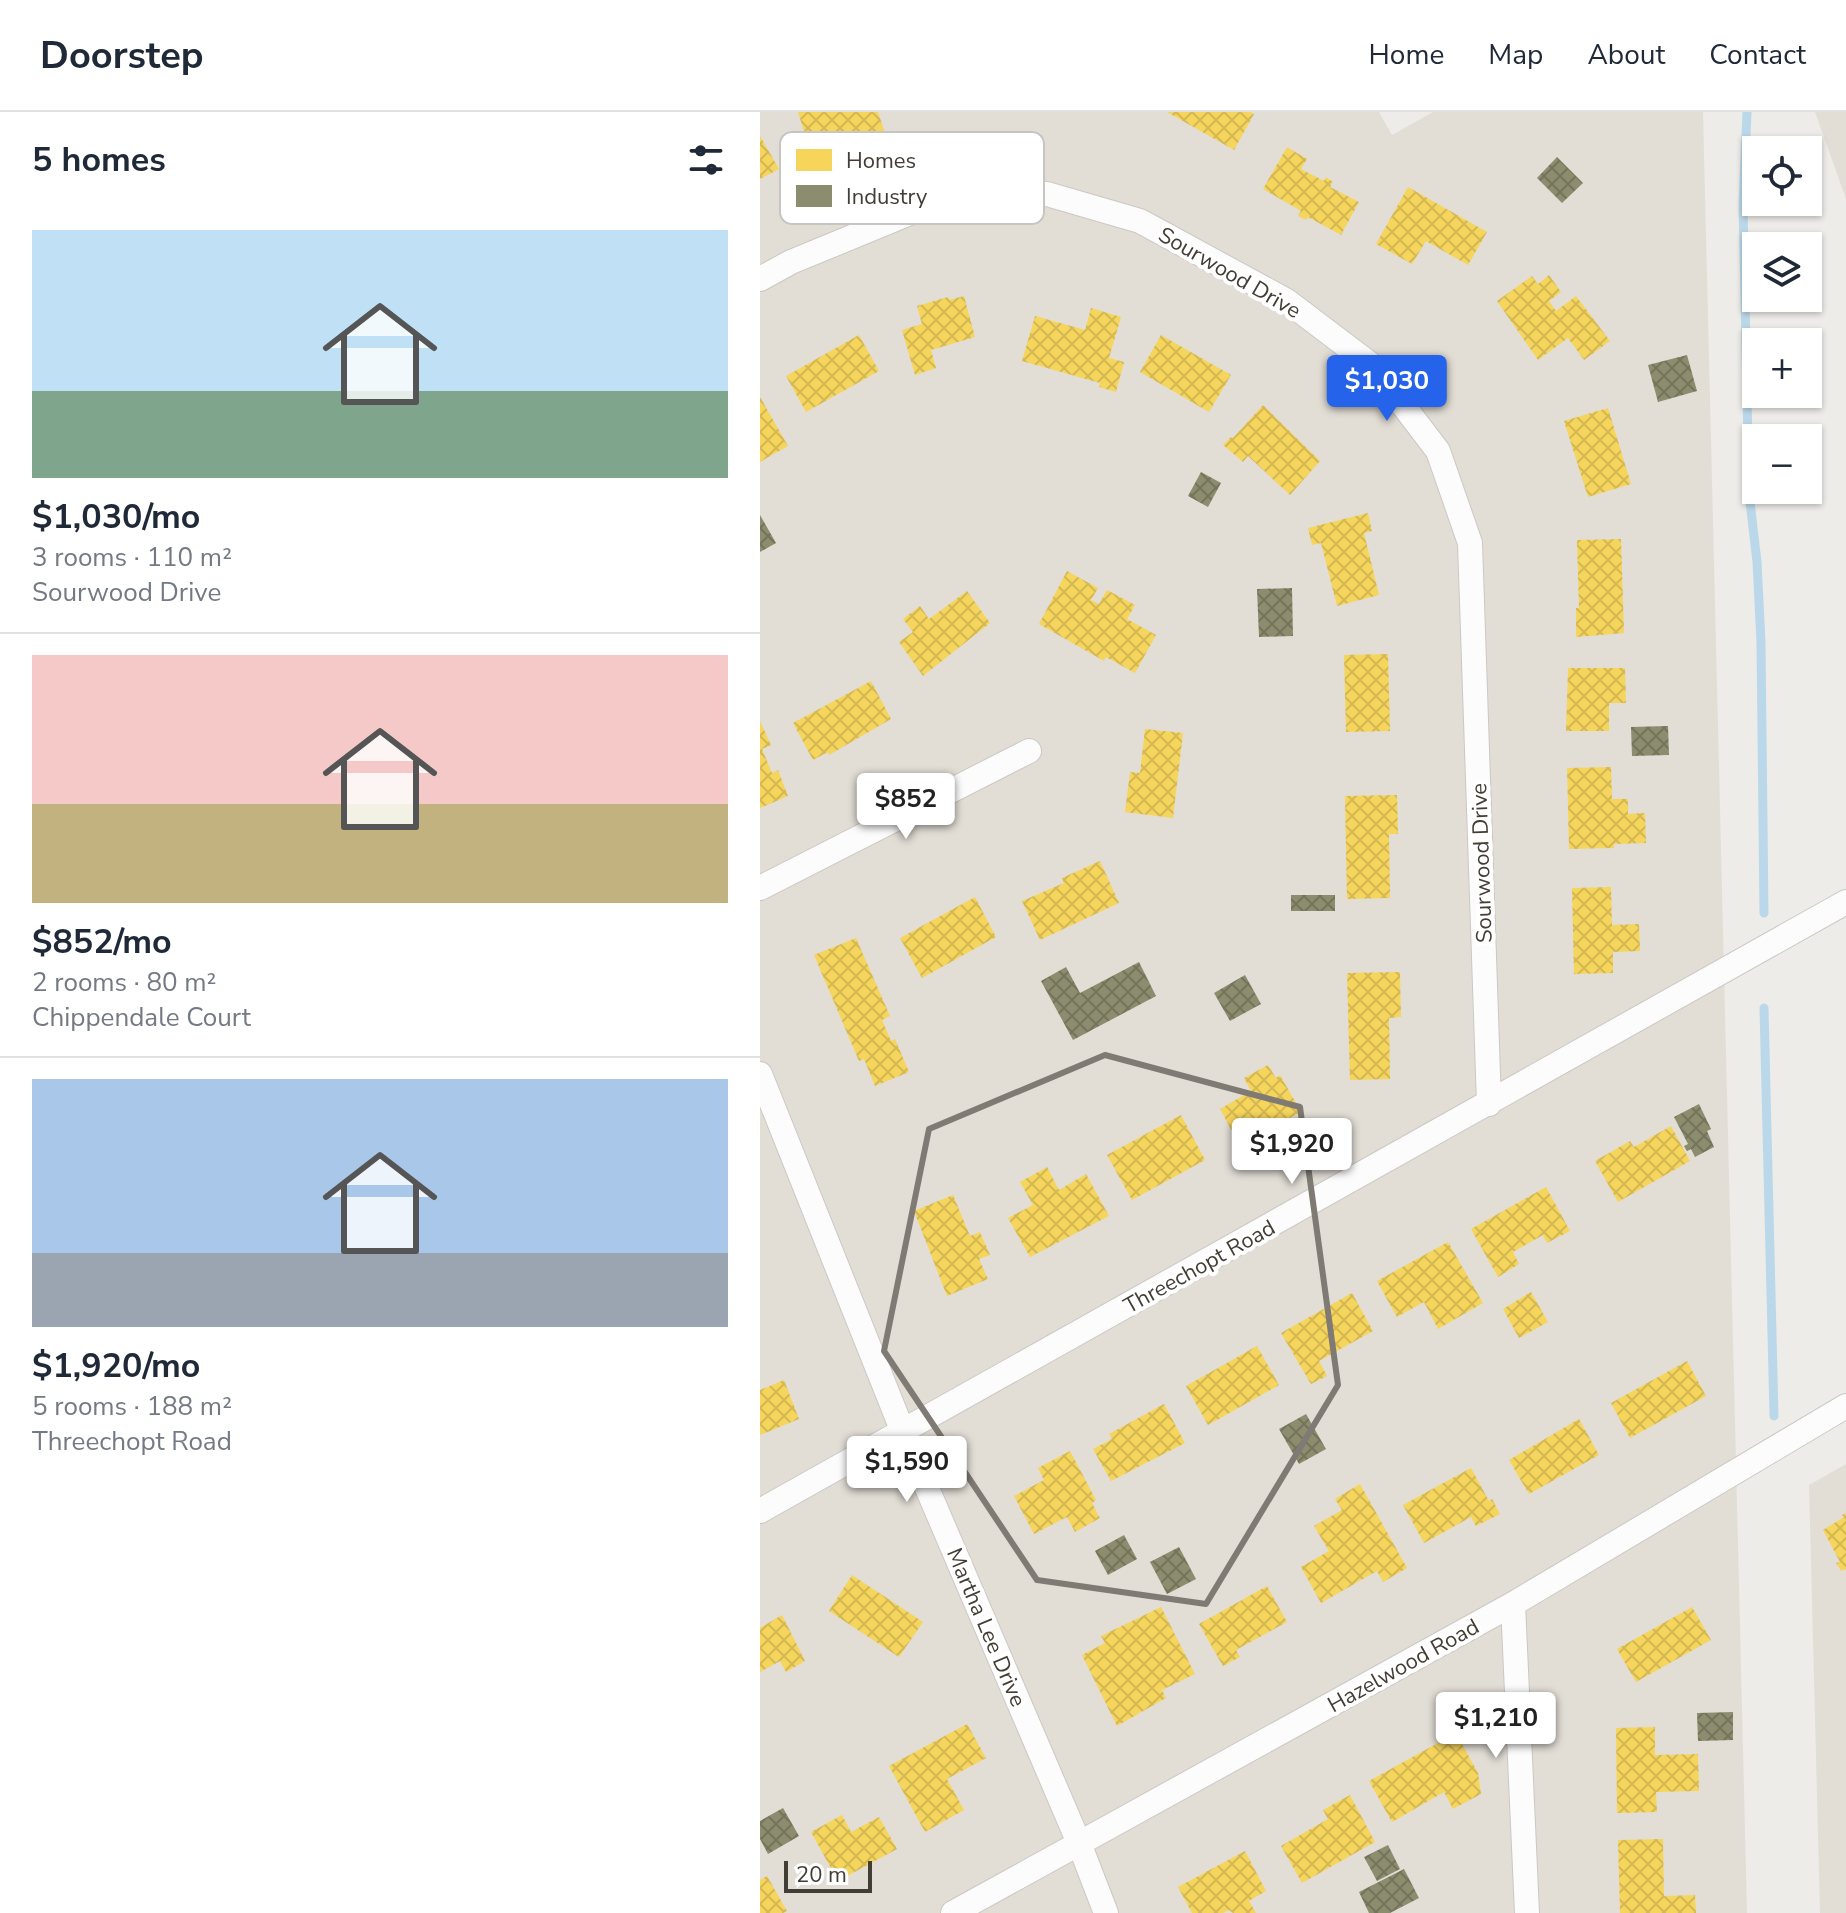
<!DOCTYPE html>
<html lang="en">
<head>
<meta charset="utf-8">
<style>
	:root { --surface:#fff; --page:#f2f2f3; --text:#1f2937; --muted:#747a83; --line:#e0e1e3; --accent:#2563eb }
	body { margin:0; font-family:"Nunito Sans",sans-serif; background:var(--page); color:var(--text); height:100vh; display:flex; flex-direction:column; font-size:30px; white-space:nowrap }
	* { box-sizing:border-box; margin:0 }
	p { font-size:26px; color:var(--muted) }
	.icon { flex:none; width:44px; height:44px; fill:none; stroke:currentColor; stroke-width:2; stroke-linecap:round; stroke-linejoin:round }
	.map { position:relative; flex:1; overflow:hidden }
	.sheet { display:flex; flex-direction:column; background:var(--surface); width:760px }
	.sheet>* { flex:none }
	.fabs { position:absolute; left:982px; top:24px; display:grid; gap:16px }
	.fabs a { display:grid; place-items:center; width:80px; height:80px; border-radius:0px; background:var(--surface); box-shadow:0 2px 6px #0004; font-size:40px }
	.scale { position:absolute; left:24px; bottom:20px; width:88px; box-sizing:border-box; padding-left:8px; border:4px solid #433e35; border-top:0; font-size:22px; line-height:28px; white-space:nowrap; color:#433e35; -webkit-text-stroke:6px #fff; paint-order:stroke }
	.price { position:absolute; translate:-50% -68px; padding:0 18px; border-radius:8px; background:#fff; color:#222; font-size:26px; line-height:52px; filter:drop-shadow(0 2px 4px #0008) }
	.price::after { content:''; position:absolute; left:50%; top:48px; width:24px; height:18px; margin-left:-12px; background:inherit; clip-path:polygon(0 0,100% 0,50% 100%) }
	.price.on { background:var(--accent); color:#fff }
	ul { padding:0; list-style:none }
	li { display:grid; align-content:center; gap:16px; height:424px; padding:0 32px }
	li+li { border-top:2px solid var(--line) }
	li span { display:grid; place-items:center; height:248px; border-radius:0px; color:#555 }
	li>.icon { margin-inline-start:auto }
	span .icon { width:144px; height:144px; fill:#fffc; stroke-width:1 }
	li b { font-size:34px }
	h2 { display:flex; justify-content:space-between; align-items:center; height:96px; padding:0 32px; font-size:34px }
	header { display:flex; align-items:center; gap:48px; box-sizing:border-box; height:112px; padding:0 40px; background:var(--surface); border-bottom:2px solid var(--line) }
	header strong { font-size:38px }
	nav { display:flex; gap:44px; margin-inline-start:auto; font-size:28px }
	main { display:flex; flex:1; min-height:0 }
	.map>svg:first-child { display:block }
</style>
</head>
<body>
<header>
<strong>Doorstep</strong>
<nav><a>Home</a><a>Map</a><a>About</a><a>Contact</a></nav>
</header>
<main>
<section class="sheet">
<h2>5 homes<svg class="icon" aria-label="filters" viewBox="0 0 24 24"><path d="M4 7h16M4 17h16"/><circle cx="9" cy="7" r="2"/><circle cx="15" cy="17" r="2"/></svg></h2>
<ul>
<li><span style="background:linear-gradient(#bfe0f5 65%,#7fa58c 0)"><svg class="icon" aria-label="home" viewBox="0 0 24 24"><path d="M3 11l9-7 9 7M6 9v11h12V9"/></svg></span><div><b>$1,030/mo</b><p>3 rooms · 110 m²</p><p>Sourwood Drive</p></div></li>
<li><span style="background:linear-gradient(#f6c9c9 60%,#c2b280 0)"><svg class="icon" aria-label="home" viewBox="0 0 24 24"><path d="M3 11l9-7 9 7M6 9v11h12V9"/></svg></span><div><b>$852/mo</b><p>2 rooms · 80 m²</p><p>Chippendale Court</p></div></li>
<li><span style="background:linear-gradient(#a9c7e8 70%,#9aa5b1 0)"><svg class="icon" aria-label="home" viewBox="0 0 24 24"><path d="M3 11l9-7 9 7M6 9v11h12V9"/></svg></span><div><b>$1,920/mo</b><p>5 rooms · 188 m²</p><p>Threechopt Road</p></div></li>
</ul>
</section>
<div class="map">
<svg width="1086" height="1801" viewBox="0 0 1086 1801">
	<defs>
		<pattern id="homes-cross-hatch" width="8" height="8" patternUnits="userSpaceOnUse" patternTransform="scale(2)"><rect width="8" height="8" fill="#f6d55c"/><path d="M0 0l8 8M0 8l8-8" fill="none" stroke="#d4b851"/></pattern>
		<pattern id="industry-cross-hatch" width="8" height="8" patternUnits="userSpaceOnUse" patternTransform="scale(2)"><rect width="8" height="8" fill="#8c8c6e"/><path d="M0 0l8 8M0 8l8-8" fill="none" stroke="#74745b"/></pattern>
	</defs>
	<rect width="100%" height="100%" fill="#eeece8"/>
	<path fill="#e2ded6" d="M0 0H619L632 23 673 0H943L987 1801H0Z
		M1055 0H1086V87Z
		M1086 1352V1801H1060L1049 1373Z"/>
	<path fill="url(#homes-cross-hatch)" d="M38 0H118L125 21 52 45Z
		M407 0H490L494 2 474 38Z
		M0 24 19 57 0 67Z
		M527 35 547 47 541 57 564 69 566 65 573 70 570 75 599 90 581 123 548 105 546 108 538 104 541 99 503 77Z
		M648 75 727 120 708 153 666 129 652 152 616 132Z
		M789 163 801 180 789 189 796 199 816 184 850 229 824 248 808 226 778 248 737 189 772 164 778 172Z
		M204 184 215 225 171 238 176 256 155 263 142 218 162 212 157 194 188 185 189 188Z
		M331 196 361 205 349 246 364 250 356 280 339 275 340 271 262 249 275 204 325 218Z
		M99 223 119 259 46 300 26 264Z
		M401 223 471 263 449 300 380 260Z
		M0 285 28 334 0 350Z
		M503 293 560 349 530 383 488 344 483 350 463 333 471 325 473 326Z
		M848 296 871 372 828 385 804 309Z
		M608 401 612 419 604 421 619 483 577 494 561 431 552 433 548 416Z
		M861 427 864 521 816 525V496H819L817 428Z
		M307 459 338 476 331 488 339 492 347 478 375 493 367 507 396 523 375 561 346 545 344 549 279 512Z
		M207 479 230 511 163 564 139 530 153 520 143 507 160 494 169 507Z
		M628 542 630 619 586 620 584 543Z
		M808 556H865L866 591H849V619H806Z
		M111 569 131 607 69 643 68 640 53 648 33 611Z
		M0 609 11 633 2 637 12 661 18 658 28 684 0 696Z
		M385 617 423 621 413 706 365 700 370 660 380 661Z
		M851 655 852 687H868V702L885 701 886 731 854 732V736L809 737 807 656Z
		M637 683 638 722H629L630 786 587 787 585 684Z
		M340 749 359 791 280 828 262 789 304 771 302 766Z
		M851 775 852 813 879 812 880 839 853 840V861L814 862 812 776Z
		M215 785 236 825 162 866 140 826Z
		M96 826 130 904 122 908 131 929 135 927 149 960 115 974 104 947 99 949 54 843Z
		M640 860 641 905 629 906 630 967 590 968 587 861Z
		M508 953 516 966 520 963 541 1000 479 1032 460 997 491 979 484 966Z
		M421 1003 445 1048 372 1088 347 1043Z
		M911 1014 930 1049 858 1090 835 1049 870 1029 874 1035Z
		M287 1055 299 1078 326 1062 349 1104 270 1145 248 1106 273 1093 260 1070Z
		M786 1075 810 1119 787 1131 783 1123 753 1140 759 1152 738 1165 711 1117Z
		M193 1083 210 1124 220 1120 230 1143 219 1147 228 1167 187 1184 154 1099Z
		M688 1130 723 1191 678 1217 664 1190 637 1205 617 1169Z
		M771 1180 788 1210 759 1226 743 1197Z
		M592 1181 613 1219 559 1249 567 1264 551 1272 521 1221Z
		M497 1234 519 1273 448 1313 426 1274Z
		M927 1249 946 1284 870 1326 851 1291Z
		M24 1268 39 1307 0 1323V1278Z
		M404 1292 425 1331 351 1369 333 1337 352 1327 349 1322Z
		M819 1307 839 1343 769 1382 749 1348Z
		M310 1339 336 1388 332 1391 340 1406 315 1420 307 1405 274 1422 254 1384 284 1368 278 1356Z
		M711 1356 729 1389 732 1387 740 1402 716 1414 711 1405 664 1431 643 1393Z
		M600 1372 647 1456 623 1470 617 1459 561 1491 541 1455 569 1439 554 1414 582 1398 575 1387Z
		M1086 1401V1457L1081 1459 1076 1451 1080 1450 1063 1418 1084 1405 1082 1403Z
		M92 1463 163 1510 139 1545 69 1499Z
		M507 1474 527 1510 476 1538 480 1545 463 1554 439 1512Z
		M401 1495 435 1562 402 1578 406 1586 357 1614 322 1543 345 1531 341 1524Z
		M932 1495 951 1528 876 1570 857 1537Z
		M22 1503 45 1549 26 1560 20 1549 0 1560V1516Z
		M207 1612 226 1646 187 1667 204 1698 165 1720 129 1654Z
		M895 1615V1643L938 1642 939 1679 896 1680 897 1700 857 1701 856 1616Z
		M696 1621 718 1661 721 1682 693 1697 684 1680 632 1710 609 1669Z
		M590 1683 615 1730 542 1771 521 1734 568 1707 563 1698Z
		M82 1703 91 1720 119 1705 137 1737 78 1769 51 1720Z
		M903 1727 904 1784 935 1783 936 1801H860L858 1728Z
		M485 1739 506 1779 489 1789 496 1801H473L469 1798 463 1801H432L418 1775Z
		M7 1764 27 1799 23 1801H0V1768Z"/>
	<path fill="url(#industry-cross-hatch)" d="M797 45 823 71 802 91 777 66Z
		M927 243 937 279 898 290 888 253Z
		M441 360 461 371 448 395 428 384Z
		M0 403 16 431 0 440Z
		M532 476 533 524 499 525 497 477Z
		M908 614 909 643 872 644 871 615Z
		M531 783H575V799H531Z
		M379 850 396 884 313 928 281 869 306 855 320 881Z
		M485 863 501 892 470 909 454 881Z
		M939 992 951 1017 947 1019 954 1035 935 1045 931 1037 927 1039 924 1034 928 1032 914 1005Z
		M546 1302 566 1337 539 1352 519 1317Z
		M364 1423 377 1447 348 1463 335 1439Z
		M419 1435 436 1467 407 1482 390 1450Z
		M973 1600V1628L938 1629 937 1601Z
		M23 1696 39 1724 8 1742 0 1727V1709Z
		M628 1733 640 1757 617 1769 604 1745Z
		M644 1757 659 1786 630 1801H609L599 1780Z"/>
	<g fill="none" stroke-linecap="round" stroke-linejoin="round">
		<path stroke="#bbd8ea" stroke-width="9" d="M987 0 983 92 989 381 997 450 1001 530 1004 801
			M1004 896 1014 1304"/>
		<defs>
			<path id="street" d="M0 167 31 150 196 82H287L380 109 527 189 614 255 678 339 710 431 729 992
				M0 776 269 639
				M0 962 143 1320 319 1731 346 1801
				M0 1399 1086 790
				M753 1492 767 1801
				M193 1801 753 1492 1086 1294"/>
		</defs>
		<use href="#street" stroke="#cbc8c4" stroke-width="26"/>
		<use href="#street" stroke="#fcfcfc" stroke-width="24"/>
	</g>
	<path fill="none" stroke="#7f7b74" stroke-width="6" stroke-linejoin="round" d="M345 943 540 995 578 1273 446 1492 277 1468 124 1239 169 1017Z"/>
	<g text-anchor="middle" stroke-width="8" stroke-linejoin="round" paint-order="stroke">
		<g font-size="22" fill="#433e35" stroke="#fff">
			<text transform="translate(470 160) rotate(30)" y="8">Sourwood Drive</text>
			<text transform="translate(721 751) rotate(-92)" y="8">Sourwood Drive</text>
			<text transform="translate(439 1154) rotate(-29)" y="8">Threechopt Road</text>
			<text transform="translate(227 1515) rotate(67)" y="8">Martha Lee Drive</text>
			<text transform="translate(643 1553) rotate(-29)" y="8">Hazelwood Road</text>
		</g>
	</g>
	<rect x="20" y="20" width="264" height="92" rx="12" fill="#fff" stroke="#c7c5c2" stroke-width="2"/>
	<rect x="36" y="37" width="36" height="22" fill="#f6d55c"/>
	<rect x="36" y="73" width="36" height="22" fill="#8c8c6e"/>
	<g font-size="22" fill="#433e35">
		<text x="86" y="56">Homes</text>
		<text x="86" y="92">Industry</text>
	</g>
</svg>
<div class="fabs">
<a><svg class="icon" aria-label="locate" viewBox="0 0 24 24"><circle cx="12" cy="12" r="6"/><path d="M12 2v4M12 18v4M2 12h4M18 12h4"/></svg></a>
<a><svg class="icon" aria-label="layers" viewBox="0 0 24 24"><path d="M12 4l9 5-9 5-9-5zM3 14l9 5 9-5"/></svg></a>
<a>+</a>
<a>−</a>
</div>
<div class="scale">20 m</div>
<b class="price on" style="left:627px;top:311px">$1,030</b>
<b class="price" style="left:146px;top:729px">$852</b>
<b class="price" style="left:532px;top:1074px">$1,920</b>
<b class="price" style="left:147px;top:1392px">$1,590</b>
<b class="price" style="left:736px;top:1648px">$1,210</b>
</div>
</main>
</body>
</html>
